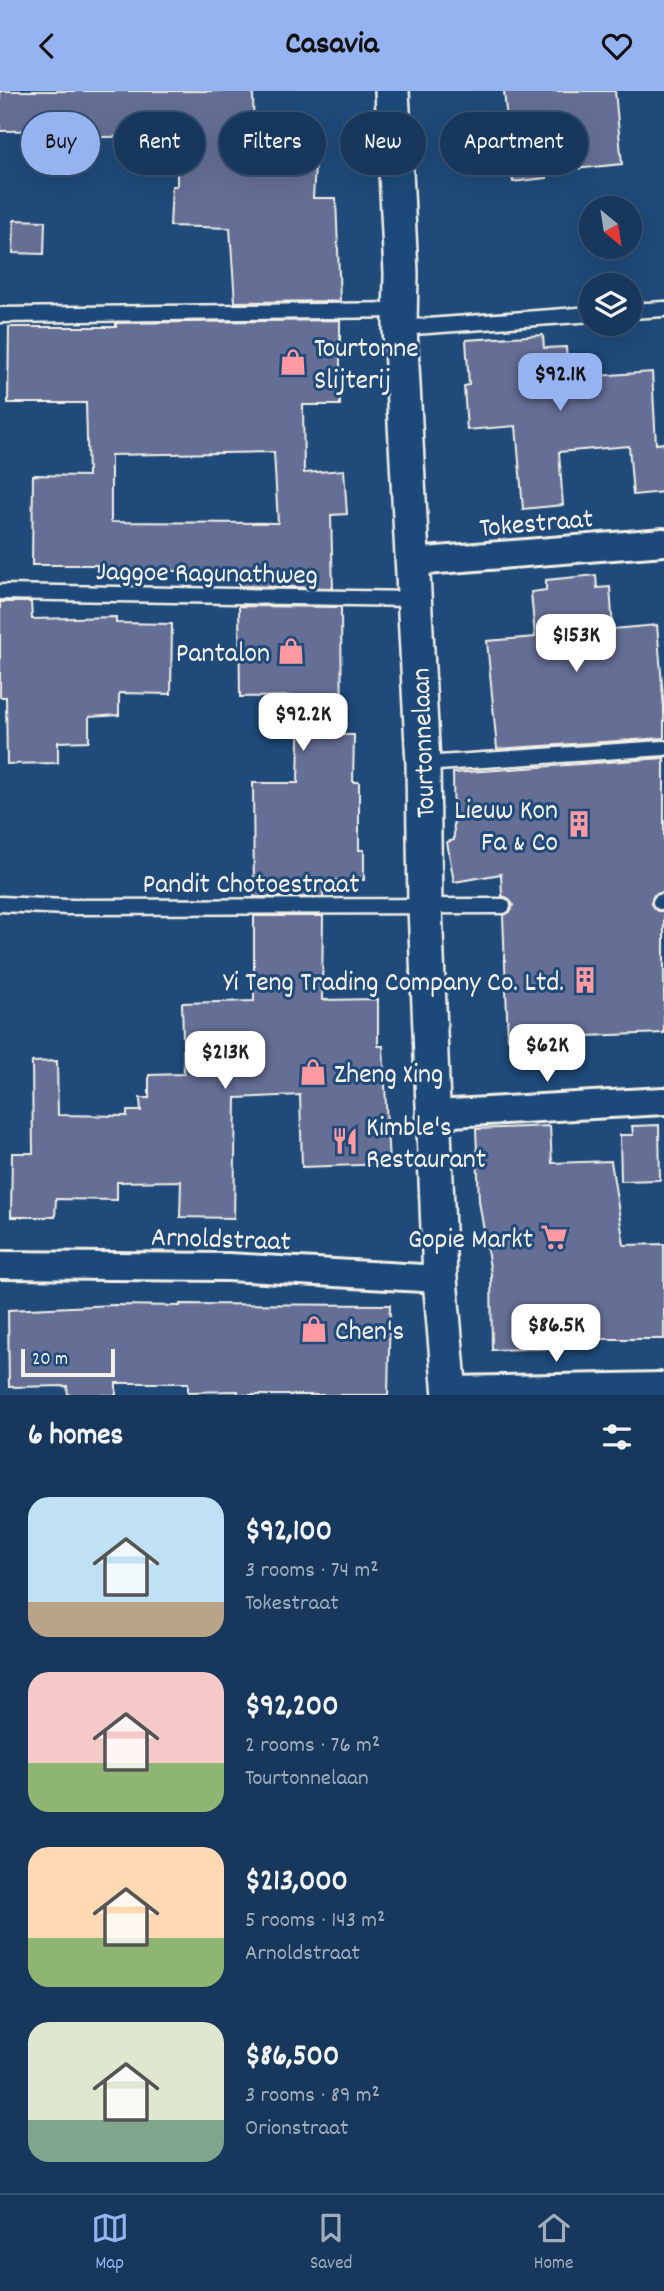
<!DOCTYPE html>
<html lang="en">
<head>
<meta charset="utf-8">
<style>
	:root { --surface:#17385c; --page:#203f62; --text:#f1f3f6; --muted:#9eacbb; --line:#365272; --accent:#95b2f1 }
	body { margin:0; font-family:Dekko,sans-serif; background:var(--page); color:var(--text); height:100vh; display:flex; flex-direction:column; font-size:26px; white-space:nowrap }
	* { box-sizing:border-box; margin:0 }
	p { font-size:23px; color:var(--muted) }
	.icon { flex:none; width:38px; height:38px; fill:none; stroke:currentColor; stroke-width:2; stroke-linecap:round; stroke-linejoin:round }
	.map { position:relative; height:1304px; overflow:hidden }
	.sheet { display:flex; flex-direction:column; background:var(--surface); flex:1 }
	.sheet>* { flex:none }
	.hud { position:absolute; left:21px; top:21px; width:623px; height:63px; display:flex; gap:14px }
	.needle { width:46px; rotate:150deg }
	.controls { position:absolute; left:579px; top:105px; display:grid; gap:14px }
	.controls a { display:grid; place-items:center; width:63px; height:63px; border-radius:50%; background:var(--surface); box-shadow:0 7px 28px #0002,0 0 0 2px var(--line); font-size:35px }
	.scale { position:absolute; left:21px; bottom:18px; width:94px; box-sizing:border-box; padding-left:7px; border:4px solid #f4f1e8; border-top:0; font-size:19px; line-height:24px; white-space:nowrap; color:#f4f1e8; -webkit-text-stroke:5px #1f4a7a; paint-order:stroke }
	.price { position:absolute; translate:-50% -60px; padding:0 16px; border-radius:14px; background:#fff; color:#222; font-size:23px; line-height:46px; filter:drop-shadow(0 2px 4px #0008) }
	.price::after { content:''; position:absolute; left:50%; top:42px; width:21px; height:16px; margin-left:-10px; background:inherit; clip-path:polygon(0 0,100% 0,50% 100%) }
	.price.on { background:var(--accent); color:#111 }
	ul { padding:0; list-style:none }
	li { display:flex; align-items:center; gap:21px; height:175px; padding:0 28px }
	li span { display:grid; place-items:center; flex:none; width:196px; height:140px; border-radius:21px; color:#555 }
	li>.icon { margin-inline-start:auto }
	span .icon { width:84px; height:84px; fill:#fffc; stroke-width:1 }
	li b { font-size:30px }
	h2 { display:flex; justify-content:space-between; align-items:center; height:84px; padding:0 28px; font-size:30px }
	.tag { padding:0 24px; border-radius:32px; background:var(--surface); box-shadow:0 7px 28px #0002,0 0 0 2px var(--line); font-size:24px; line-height:63px }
	.tag.on { background:var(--accent); color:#111 }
	header { display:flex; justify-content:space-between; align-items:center; height:91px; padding:0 28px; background:var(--accent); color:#111; font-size:32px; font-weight:700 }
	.tabs { display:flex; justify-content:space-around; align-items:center; height:98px; border-top:2px solid var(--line); background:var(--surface); font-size:19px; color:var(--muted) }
	.tabs a { display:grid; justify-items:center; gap:4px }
	.tabs .on { color:var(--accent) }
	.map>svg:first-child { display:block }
</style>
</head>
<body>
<header><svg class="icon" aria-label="back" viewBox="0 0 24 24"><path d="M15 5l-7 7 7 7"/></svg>Casavia<svg class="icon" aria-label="heart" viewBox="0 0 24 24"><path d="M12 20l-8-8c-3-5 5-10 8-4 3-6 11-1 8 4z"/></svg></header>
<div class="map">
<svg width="664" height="1304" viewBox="0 0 664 1304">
	<rect width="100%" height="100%" fill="#1f4a7a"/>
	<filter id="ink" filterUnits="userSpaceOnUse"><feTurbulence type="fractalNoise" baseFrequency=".0143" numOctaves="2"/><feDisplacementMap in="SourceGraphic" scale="14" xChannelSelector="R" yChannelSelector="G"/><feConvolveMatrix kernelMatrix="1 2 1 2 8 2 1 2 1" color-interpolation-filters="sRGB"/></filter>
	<g filter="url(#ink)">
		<path fill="#656e95" stroke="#f4f1e8" stroke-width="2" fill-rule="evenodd" d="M0 0H253L254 56 316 59 313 107H336L340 210 235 211 230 137 170 135 172 95H177V44L72 47V39L0 40Z
			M504 0H615L622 73 546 81 547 87 513 91Z
			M14 129 45 130 44 163 13 162Z
			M340 229V314H303L304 382 344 379 347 423 331 424 333 497 239 495V480H97V474H32L33 384 88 385 86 312H8L9 236H116V232ZM274 361 278 432 111 431V364Z
			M543 244 544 257 566 256 568 287 652 281 656 353 664 352V401L633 404 629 355 559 361 563 414 523 418 516 335 467 339 464 295 469 294 466 249Z
			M596 484 597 497 610 496 613 538 657 534 664 617V647L497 658 487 550 535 546 531 501 546 499V489Z
			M0 511H31L32 528 116 526V532L172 533 171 603 119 602V624L89 626V650L58 651V672L7 673 6 606H0Z
			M239 515 341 516 342 644H354L353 691H359V759H364V789H323V806H254L253 692H298L300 605 240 606Z
			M664 667V801L654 804 651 813 657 820H664V942L508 948 503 825 511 820 513 814 508 807 502 805 501 783 454 791 447 751 454 749 453 682Z
			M254 825H323L322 909 378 908V955H383L389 1073 302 1076 300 1004 236 1007 234 1127 180 1126 181 1090 117 1091V1109L56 1108 55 1126H11L12 1062H33L32 971 57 970 58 1024 127 1025V1020H141L140 1007H149V984L184 983 182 912 254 910Z
			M659 1034 660 1089 621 1090 620 1044H633L632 1035Z
			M550 1035 552 1072 611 1070 624 1154 664 1153V1248H567V1257L492 1259 491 1183 479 1110 476 1038Z
			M180 1213 390 1214 388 1304H238V1300L188 1301V1292H116V1304H68L67 1295 9 1296 8 1219 114 1214 180 1215Z"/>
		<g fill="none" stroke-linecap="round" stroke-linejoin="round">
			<defs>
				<path id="service" d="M630 220 664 218
					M0 224 401 219
					M400 237 592 223
					M0 501 414 508
					M423 673 664 657
					M660 811 664 810
					M0 813 67 816 503 815"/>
				<path id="minor" d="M413 471 664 451
					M434 1023 664 1010
					M0 1174 227 1176 440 1188
					M450 1299 664 1295"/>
				<path id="tertiary" d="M392 0 401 182 400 237 423 673 425 816 440 1188 450 1304"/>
			</defs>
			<use href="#service" stroke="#f4f1e8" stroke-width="19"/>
			<use href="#minor" stroke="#f4f1e8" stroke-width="32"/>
			<use href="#tertiary" stroke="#f4f1e8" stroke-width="38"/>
			<use href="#service" stroke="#1f4a7a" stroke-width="14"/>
			<use href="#minor" stroke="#1f4a7a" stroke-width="26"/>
			<use href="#tertiary" stroke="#1f4a7a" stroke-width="33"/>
		</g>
	</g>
	<defs>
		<symbol id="shop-bare" viewBox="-9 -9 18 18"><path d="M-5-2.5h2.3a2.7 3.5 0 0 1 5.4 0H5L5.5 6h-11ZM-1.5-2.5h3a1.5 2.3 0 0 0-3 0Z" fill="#ff9aa2" stroke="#1f4a7a" stroke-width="2.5" paint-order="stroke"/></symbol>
		<symbol id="building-bare" viewBox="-9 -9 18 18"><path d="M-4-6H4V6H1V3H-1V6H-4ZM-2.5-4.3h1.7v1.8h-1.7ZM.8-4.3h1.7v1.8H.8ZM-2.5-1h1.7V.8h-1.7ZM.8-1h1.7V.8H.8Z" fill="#ff9aa2" stroke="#1f4a7a" stroke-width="2.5" paint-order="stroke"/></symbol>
		<symbol id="restaurant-bare" viewBox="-9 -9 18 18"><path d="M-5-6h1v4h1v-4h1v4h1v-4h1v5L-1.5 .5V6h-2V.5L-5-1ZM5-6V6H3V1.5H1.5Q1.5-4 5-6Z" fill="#ff9aa2" stroke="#1f4a7a" stroke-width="2.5" paint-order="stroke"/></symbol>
		<symbol id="supermarket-bare" viewBox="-9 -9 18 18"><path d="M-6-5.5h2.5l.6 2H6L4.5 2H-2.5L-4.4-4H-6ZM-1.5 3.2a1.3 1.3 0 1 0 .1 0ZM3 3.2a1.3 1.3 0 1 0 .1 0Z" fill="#ff9aa2" stroke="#1f4a7a" stroke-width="2.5" paint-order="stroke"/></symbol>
	</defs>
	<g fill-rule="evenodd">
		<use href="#shop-bare" x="274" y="252" width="38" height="38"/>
		<use href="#shop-bare" x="272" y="541" width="38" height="38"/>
		<use href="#building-bare" x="560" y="714" width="38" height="38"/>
		<use href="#building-bare" x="566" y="870" width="38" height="38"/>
		<use href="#shop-bare" x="294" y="962" width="38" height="38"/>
		<use href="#restaurant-bare" x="326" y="1031" width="38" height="38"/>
		<use href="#supermarket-bare" x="535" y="1127" width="38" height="38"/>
		<use href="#shop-bare" x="295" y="1219" width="38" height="38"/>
	</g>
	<g text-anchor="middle" stroke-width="6" stroke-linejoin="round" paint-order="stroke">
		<g font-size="28" fill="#f4f1e8" stroke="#1f4a7a" text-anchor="start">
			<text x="314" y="265">Tourtonne<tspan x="314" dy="32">Slijterij</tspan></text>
			<text x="270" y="570" text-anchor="end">Pantalon</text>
			<text x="558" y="727" text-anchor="end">Lieuw Kon<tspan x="558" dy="32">Fa &amp; Co</tspan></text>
			<text x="564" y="899" text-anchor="end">Yi Teng Trading Company Co. Ltd.</text>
			<text x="334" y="991">Zheng Xing</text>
			<text x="366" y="1044">Kimble's<tspan x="366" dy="32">Restaurant</tspan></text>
			<text x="533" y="1156" text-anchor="end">Gopie Markt</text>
			<text x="335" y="1248">Chen's</text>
		</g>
		<g font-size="28" fill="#f4f1e8" stroke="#1f4a7a">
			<text transform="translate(536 430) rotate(-5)" y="10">Tokestraat</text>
			<text transform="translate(207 480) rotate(1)" y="10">Jaggoe Ragunathweg</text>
			<text transform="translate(421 652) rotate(-92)" y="10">Tourtonnelaan</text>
			<text x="251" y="801">Pandit Chotoestraat</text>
			<text transform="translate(221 1146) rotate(2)" y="10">Arnoldstraat</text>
		</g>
	</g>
</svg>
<div class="controls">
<a><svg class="needle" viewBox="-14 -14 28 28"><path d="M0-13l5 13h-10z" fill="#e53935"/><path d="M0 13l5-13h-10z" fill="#9eacbb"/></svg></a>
<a><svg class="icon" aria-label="layers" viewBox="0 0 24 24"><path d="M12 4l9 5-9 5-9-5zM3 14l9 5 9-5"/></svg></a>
</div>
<div class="scale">20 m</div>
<b class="price on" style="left:560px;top:322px">$92.1K</b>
<b class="price" style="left:576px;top:583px">$153K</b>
<b class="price" style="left:303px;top:662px">$92.2K</b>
<b class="price" style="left:547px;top:993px">$62K</b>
<b class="price" style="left:225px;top:1000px">$213K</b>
<b class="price" style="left:556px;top:1273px">$86.5K</b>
<div class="hud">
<a class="tag on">Buy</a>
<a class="tag">Rent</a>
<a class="tag">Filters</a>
<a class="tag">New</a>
<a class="tag">Apartment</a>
</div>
</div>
<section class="sheet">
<h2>6 homes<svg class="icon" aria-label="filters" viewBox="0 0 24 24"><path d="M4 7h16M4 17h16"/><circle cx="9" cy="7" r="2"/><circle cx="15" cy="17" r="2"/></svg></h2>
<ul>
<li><span style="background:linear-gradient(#bfe0f5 75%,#b9a48a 0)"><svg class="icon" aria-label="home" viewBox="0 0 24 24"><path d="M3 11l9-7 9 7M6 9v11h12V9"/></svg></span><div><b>$92,100</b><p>3 rooms · 74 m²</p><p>Tokestraat</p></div></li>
<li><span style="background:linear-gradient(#f6c9c9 65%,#8fb573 0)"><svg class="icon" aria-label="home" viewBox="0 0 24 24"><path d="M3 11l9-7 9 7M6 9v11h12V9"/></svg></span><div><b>$92,200</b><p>2 rooms · 76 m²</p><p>Tourtonnelaan</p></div></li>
<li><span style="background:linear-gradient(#ffd9b3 65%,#8fb573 0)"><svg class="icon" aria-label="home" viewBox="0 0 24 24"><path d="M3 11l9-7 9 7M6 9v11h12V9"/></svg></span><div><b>$213,000</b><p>5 rooms · 143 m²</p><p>Arnoldstraat</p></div></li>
<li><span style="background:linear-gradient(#dfe7d0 70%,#7fa58c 0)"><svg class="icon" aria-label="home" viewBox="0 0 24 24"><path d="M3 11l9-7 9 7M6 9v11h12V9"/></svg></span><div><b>$86,500</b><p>3 rooms · 89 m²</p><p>Orionstraat</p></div></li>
</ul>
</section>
<nav class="tabs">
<a class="on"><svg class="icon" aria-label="map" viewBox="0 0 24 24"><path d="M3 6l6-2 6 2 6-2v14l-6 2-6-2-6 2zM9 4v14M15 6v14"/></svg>Map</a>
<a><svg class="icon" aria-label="saved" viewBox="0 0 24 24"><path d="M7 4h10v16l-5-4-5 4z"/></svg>Saved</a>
<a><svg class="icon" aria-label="home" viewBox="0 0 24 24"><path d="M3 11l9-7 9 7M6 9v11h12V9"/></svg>Home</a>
</nav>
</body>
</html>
